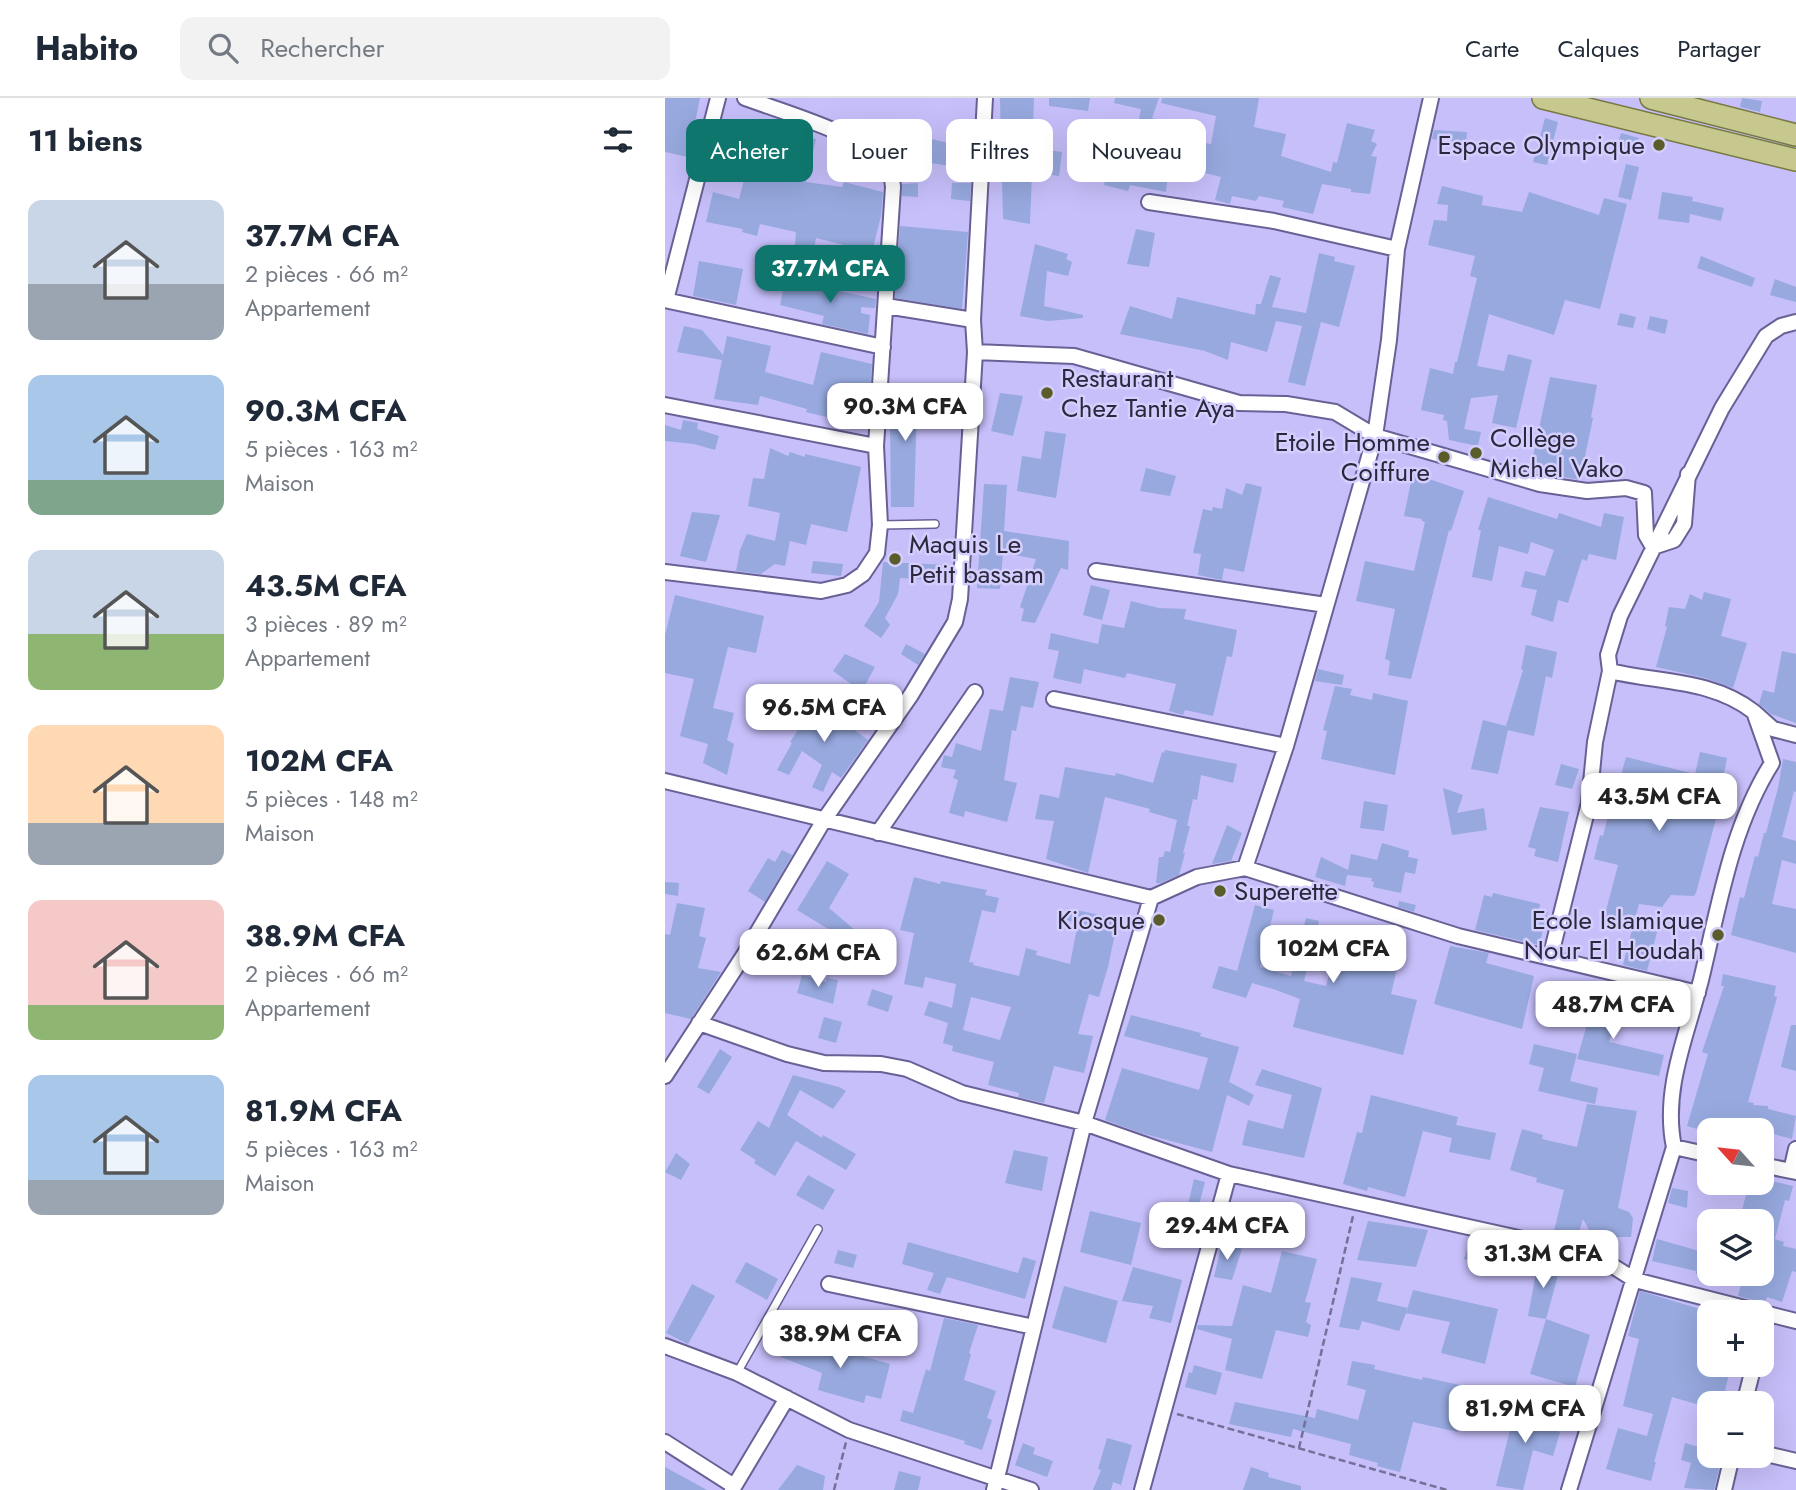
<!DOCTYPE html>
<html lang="fr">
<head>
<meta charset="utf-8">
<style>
	:root { --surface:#fff; --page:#f2f2f3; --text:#1f2937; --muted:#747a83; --line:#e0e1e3; --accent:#0f766e }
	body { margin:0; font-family:Jost,sans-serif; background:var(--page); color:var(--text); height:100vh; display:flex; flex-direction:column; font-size:26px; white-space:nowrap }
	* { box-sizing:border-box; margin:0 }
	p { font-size:23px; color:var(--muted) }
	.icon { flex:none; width:38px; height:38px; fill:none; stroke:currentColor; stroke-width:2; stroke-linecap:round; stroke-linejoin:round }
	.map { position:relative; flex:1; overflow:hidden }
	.sheet { display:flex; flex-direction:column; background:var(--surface); width:665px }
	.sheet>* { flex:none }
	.hud { position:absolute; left:21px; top:21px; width:665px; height:63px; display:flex; gap:14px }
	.needle { width:46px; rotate:297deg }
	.fabs { position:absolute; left:1032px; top:1020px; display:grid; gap:14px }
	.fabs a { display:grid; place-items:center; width:77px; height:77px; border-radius:14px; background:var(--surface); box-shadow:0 7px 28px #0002; font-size:35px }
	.price { position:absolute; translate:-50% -60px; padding:0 16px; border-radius:14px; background:#fff; color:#222; font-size:23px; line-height:46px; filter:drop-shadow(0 2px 4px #0008) }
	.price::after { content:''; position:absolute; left:50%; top:42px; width:21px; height:16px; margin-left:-10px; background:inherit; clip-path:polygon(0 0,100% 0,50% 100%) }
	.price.active { background:var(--accent); color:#fff }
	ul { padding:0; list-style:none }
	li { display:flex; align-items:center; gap:21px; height:175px; padding:0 28px }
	li span { display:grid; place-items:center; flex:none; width:196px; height:140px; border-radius:14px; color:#555 }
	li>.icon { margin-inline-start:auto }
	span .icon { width:84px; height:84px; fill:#fffc; stroke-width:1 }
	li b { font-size:30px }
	h2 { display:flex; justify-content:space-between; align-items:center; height:84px; padding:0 28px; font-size:30px }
	.chip { padding:0 24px; border-radius:14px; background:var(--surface); box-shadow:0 7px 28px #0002; font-size:24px; line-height:63px }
	.chip.active { background:var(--accent); color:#fff }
	header { display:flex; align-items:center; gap:42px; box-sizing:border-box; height:98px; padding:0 35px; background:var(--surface); border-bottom:2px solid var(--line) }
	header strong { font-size:33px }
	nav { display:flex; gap:38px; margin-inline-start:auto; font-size:24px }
	.search { width:490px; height:63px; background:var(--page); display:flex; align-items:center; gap:18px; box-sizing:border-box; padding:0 24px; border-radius:14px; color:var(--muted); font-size:26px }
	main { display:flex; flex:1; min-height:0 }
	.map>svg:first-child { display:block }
</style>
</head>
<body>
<header>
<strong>Habito</strong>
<div class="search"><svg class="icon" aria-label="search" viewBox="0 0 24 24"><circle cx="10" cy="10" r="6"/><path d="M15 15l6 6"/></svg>Rechercher</div>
<nav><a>Carte</a><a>Calques</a><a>Partager</a></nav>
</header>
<main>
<section class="sheet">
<h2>11 biens<svg class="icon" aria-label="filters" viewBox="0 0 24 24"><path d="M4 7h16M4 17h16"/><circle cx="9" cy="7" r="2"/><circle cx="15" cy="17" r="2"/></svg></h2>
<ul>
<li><span style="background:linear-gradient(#c9d6e8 60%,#9aa5b1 0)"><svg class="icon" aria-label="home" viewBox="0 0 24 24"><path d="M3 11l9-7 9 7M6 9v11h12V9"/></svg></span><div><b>37.7M CFA</b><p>2 pièces · 66 m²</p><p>Appartement</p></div></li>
<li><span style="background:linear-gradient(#a9c7e8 75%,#7fa58c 0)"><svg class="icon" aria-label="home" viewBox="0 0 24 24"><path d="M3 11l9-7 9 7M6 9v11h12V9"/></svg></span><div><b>90.3M CFA</b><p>5 pièces · 163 m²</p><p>Maison</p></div></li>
<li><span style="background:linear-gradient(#c9d6e8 60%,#8fb573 0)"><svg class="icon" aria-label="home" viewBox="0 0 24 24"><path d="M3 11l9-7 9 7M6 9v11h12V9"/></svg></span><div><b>43.5M CFA</b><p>3 pièces · 89 m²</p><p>Appartement</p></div></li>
<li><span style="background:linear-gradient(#ffd9b3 70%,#9aa5b1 0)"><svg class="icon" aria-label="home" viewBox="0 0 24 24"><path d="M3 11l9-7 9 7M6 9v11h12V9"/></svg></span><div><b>102M CFA</b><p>5 pièces · 148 m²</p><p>Maison</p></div></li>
<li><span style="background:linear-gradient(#f6c9c9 75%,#8fb573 0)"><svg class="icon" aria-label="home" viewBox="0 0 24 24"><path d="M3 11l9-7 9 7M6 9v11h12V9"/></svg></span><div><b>38.9M CFA</b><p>2 pièces · 66 m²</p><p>Appartement</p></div></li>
<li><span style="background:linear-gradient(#a9c7e8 75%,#9aa5b1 0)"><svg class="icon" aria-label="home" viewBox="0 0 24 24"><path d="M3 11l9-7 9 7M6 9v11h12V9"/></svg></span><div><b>81.9M CFA</b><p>5 pièces · 163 m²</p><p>Maison</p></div></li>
</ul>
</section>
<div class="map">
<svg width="1131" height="1392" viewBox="0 0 1131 1392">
	<rect width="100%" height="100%" fill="#c6bffa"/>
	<path fill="#97a9df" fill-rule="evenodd" d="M0 0H35L23 59 0 54Z
		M335 0H369L367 50 397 54 394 78 367 74 365 126 338 121Z
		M384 0H425L423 13 384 8Z
		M450 0H494L487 20 494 22 491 40 539 50 540 45 546 46 551 18 496 5 497 0H594L589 29 621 36 616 58 666 74 668 64 672 65 682 25 710 32 706 43 712 46 706 58 712 59 705 96 686 94V91L657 86 648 116 617 109 619 103 594 98 591 103 567 98 565 106 550 102 556 79 504 66 501 94 465 87 463 93 439 87 451 32 471 36 476 11 449 5Z
		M1077 0 1097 3 1095 14 1075 9Z
		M880 20 893 24 882 67 868 64Z
		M77 21 112 28 151 41 141 84 177 89 179 84 218 94 216 118 207 154 151 140 147 162 129 159 131 134 95 126 92 138 77 134 78 131 41 124 48 94 74 101 89 44 73 41Z
		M769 32 802 34 801 46 767 41Z
		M956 35 974 40 970 53 952 48Z
		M262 40 306 50V71L258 64Z
		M961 66 974 69 966 102 953 99Z
		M253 85V99L237 98V86Z
		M287 85H306L305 103 286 101Z
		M777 88 818 98 817 107 857 114 864 94 934 117 939 100 962 106 935 211 900 202 889 237 824 216 812 268 839 273 843 256 867 262 851 330 827 325 833 297 806 300 799 331 816 334 813 348 784 342 782 323 778 322 779 317 756 312 765 270 788 276 790 264H792L812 180 805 178 810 158 763 147 769 122 782 123 783 107 772 106Z
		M997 94 1028 99 1027 103 1059 110 1056 123 1025 116 1024 125 993 121Z
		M235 128 303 134 297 211 230 200Z
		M471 131 490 135 484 169 462 166Z
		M370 146 403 156 401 161 407 164 403 178 382 173 379 208 418 217V220L383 223 355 218Z
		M654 155 670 159 669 163 690 168 674 229 656 224 640 288 623 284 637 228 611 223 602 254 566 244 563 262 540 253 455 236 465 208 507 221 512 199 590 217 591 206H596L605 177 616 180 607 209 641 215Z
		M1036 158 1090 180 1087 189 1032 170Z
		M34 163 78 171 71 207 28 198Z
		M1110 181 1131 189V204L1105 197Z
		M128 183 211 201 210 210 196 209V215L205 217 203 236 157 226 159 218 115 207 119 187Z
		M955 215 971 219 968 230 952 227Z
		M985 218 1003 222 1000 236 982 231Z
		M19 228 37 232 58 257 62 238 106 248 100 274 148 287 156 254 207 266 204 303 198 328 141 314 142 311 95 298 93 307 49 301 57 262 12 254Z
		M885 279 932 287 926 319 928 320 915 382 865 373Z
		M231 288H267V306L252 304 249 409H226L225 320H231Z
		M335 295 358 298 348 338 326 333Z
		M18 322 33 325 32 331 54 338 50 352 29 346 0 343V327L16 332Z
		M380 333 401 336 391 400 352 393 357 358 376 361Z
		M105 350 123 358 125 354 140 359V356L196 369 182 434 146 426 141 447 125 443 120 468 110 466 96 476 71 473 75 452 82 436 110 443 115 415 83 408 88 380 99 381Z
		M481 370 511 378 505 398 475 393Z
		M748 374 762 376 761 380 799 393 786 433 784 432 746 581 723 577 725 563 720 561 730 511 691 503 700 463 749 473 760 424 757 423V421L739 418Z
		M581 385 597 389 579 474 559 470 557 482 533 477 536 456 528 455 538 411 547 413 548 409 557 411 561 390 577 397Z
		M319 386 342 387 339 433 404 443 403 472 396 470 370 525 356 523 359 511 355 509 371 461 338 455 335 491 312 490Z
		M823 399 892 421 894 415 936 429 939 415 959 419 951 462 924 456 922 463 917 461 903 505 893 502 888 524 866 517 872 492 856 489 860 473 880 478 889 452 866 444 863 456 834 448 827 483 807 479 816 432H813Z
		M27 414 55 417 41 464 15 458Z
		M148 463 178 466 176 478 146 475Z
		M218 464 284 467 283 483 235 480 233 496 220 520 225 527 216 540 199 528 214 504Z
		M426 487 445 492 437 522 418 517Z
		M1039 494 1066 501 1056 538 1082 545 1068 590 1040 580 991 569 1002 529 1000 528 1004 509 1020 511 1025 496 1037 502Z
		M10 497 99 518 91 555 63 549 48 610 69 615 62 642 69 646 62 677 38 665 43 646 15 638 29 581 0 575V537Z
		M466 503 494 510 521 511 519 521 572 532 567 559 562 558 548 618 520 612 518 617 504 613 511 586 462 575 460 580 419 571 416 586 388 580 394 553 383 551 386 535 433 546 437 526 459 530Z
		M241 546 260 556 253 567 236 556Z
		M861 547 892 554 887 580 881 578 869 638 843 632 833 676 806 671 818 622 841 628 858 572 856 571Z
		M1117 553 1131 556V625L1106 616 1094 606 1098 592 1109 595Z
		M180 556 210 569 198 591H193L168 573Z
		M653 571 679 577 677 587 650 583Z
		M345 579 374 584 368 610 356 608 351 633 347 632 339 682 352 685 342 724 300 713 299 719 284 715 293 682 288 680 291 672 276 669 279 657 287 659 291 645 316 653 325 611 338 613Z
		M670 588 687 591 685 597 707 602 708 595 743 603 730 677 656 661 662 633 658 632Z
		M156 596 165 603 161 611 203 642 176 680 167 674 158 694 147 689 157 667 137 653 124 677 112 672 127 645 125 644Z
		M500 652 572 666 568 685 536 677 532 702 528 701 522 728H525L518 755H520L514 777 495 785H491L494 759H498L500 753 505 754 512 722 484 714 485 711 440 699 423 775 381 761 389 723 370 721 375 696 394 700 400 669 450 678 451 675 488 685 497 654 499 655Z
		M1035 654 1062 660 1053 705 1055 706 1031 795 1029 798 1006 797 997 809 974 806 968 828 939 820 953 767 929 761 935 737 938 738 951 684 954 685 961 659 1030 676Z
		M1118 661 1131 664V694L1129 693 1117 739 1131 743V766L1117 762 1107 806 1131 811V855L1066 837 1075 799 1079 800 1090 758 1093 759 1099 735H1101L1113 690Z
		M896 666 914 671 907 691 890 687Z
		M778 690 798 697 792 715 819 710 822 732 787 737Z
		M699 703 723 707 719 733 695 730Z
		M875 709 904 714 893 764 869 758 871 751 863 749Z
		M562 727 577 735 566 763 547 766Z
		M717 745 744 753 743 759 753 761 750 776 740 774 736 795 708 789 709 784 706 783 707 780 682 777 680 788 650 779 656 759 683 772 686 756 712 762Z
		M117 752 127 757 100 804 83 793 103 760 110 764Z
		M162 763 184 776 164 810 204 844 191 860 177 849 173 854 157 841 165 832 132 812Z
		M249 779 275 786 276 783 322 792 320 797 334 800 330 815 317 812 304 864 309 865 308 867 354 878 361 850 372 853 371 857 405 866 413 825 400 822 402 810 453 821 443 869 434 899 424 896 413 936 428 938 419 975 389 968 379 1005 353 999 354 995 323 987 329 964 287 953 288 948 278 945 283 925 259 917 264 903 287 910 291 886 260 879 258 890 239 886 249 835 235 832ZM306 899 346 909 335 942 298 932Z
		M0 784 14 785 13 798 0 796Z
		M828 795 875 806 874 812 883 814 874 847 810 832 819 797 827 799Z
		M734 803 751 807 749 814 733 809Z
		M12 805 40 810 34 838 41 840 33 870 56 874 26 921 0 915V836L5 837Z
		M590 807 609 812 595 869 626 878 641 820 654 823 639 883 661 888 677 832 701 839 703 831 739 840 726 896 752 902 738 957 628 929 635 901 611 892 587 885 581 900 547 890 554 868 572 873Z
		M968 828 992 834 982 873 958 867Z
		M121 835 142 847 132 863 111 851Z
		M785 848 824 855 821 865 869 878 857 931 769 906Z
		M1058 876 1111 888 1109 898 1112 899 1083 1004 1089 1005 1088 1007 1103 1008V1011L1131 1018 1127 1041 1072 1026 1071 1030 1046 1024 1043 1034 1022 1028 1043 956 1037 954 1059 888H1056Z
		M137 877 161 884 162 880 173 882 168 906 132 895Z
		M207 891 228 898 223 914 202 907Z
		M932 892 957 899 944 944 999 957 994 978 912 961Z
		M466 917 536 935 535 938 574 949 564 984 589 997 584 1008 562 997 547 1054 476 1035 440 1022 457 970 534 992 543 960 459 938Z
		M159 919 177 924 171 945 153 940Z
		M1126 927H1131V973L1116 969Z
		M869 946 912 956 905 983 933 990 930 1006 873 993 879 970 864 966Z
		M55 951 67 959 44 996 32 989Z
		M597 971 657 990 639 1060 577 1047 583 1022 618 1031 627 997 590 987Z
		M128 977 174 989 181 993 168 1011 135 992 122 1017 157 1040 158 1037 191 1056 181 1072 131 1043 110 1078 89 1065 91 1062 75 1052 93 1023 104 1030Z
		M706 997 793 1019 791 1027 831 1035 825 1062 784 1054 787 1040 758 1033 740 1099 703 1089 702 1093 678 1086 692 1034 697 1035Z
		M922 1006 972 1013 953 1110 964 1114 968 1120 966 1139H951L933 1148 918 1121 912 1141 889 1133 899 1092 871 1084 872 1080 845 1072 857 1031 878 1037 877 1041 912 1049Z
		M349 1052 383 1059 377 1093 340 1085Z
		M11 1055 25 1066 16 1082 0 1074Z
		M143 1077 170 1092 158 1112 131 1097Z
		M529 1081 540 1084 529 1126 519 1124Z
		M1097 1081 1128 1088 1124 1103 1120 1102 1110 1141 1119 1144 1118 1148 1131 1151V1174L1127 1173 1117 1204 1102 1199 1100 1205 1073 1198 1076 1187 1049 1180V1176H1097V1124H1074L1084 1085H1097Z
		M1007 1090 1023 1093 1022 1110 1003 1105Z
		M425 1113 476 1125 466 1167 415 1154Z
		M703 1123 763 1132 751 1169 692 1162Z
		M992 1141 1045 1156V1179L1031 1176V1173L987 1163Z
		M243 1144 353 1175 358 1159 371 1163 360 1201 282 1179 275 1196 262 1192 269 1175 237 1166Z
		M557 1145 577 1151 567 1182 549 1179Z
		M804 1147 848 1157 843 1172 799 1161Z
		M173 1152 192 1157 188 1170 169 1165Z
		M617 1153 652 1161 640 1204 646 1205 641 1224 646 1227 643 1239 611 1232 597 1281 560 1272 567 1241 532 1231 533 1227 567 1228 578 1187 606 1195Z
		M81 1164 113 1181 102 1202 70 1184Z
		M873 1164 895 1170 881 1221 863 1218Z
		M468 1169 517 1182 506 1225 484 1220 488 1208 457 1203Z
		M686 1179 717 1185 712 1203 743 1210 734 1233 697 1223 694 1232 674 1229Z
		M27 1186 50 1198 23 1246 1 1235Z
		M399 1188 453 1203 441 1245 387 1230Z
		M748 1192 833 1211 820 1266 776 1255 785 1224 741 1215Z
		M975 1193 1045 1214V1268L1065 1273 1060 1292 1066 1294 1062 1306H1045V1310L1007 1299 989 1364H991L986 1383 941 1371 953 1330 982 1338 988 1316 958 1308 974 1241 963 1238Z
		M279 1220 313 1227 304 1255 306 1256 299 1282 331 1293 322 1320 327 1322 317 1352 299 1346 300 1343 235 1323 238 1312 248 1315 261 1271 265 1273Z
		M881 1221 925 1237 910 1289 865 1276Z
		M125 1238 225 1266 216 1301 201 1297 199 1305 153 1292 157 1275 116 1259Z
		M687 1263 710 1267 709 1271 757 1282 758 1279 804 1289 793 1334 748 1324 735 1374 712 1368 713 1365 684 1357 686 1346 628 1331 626 1339 564 1326 570 1304 650 1320 652 1311 693 1322 701 1292 682 1287Z
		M529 1267 557 1275 551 1297 520 1289 524 1274 527 1275Z
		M852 1304 879 1310 874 1328 895 1334 888 1358 868 1352 858 1392 831 1388Z
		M442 1340 467 1347 456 1387 448 1384 446 1392H428L436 1372 433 1371Z
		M358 1345 370 1350 368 1356 388 1363 382 1379 350 1367Z
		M1020 1345 1045 1352V1358H1057L1049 1392 1019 1390 1026 1365 1016 1362Z
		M132 1367 160 1378 158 1392H113Z
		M0 1369 42 1392H0Z
		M586 1369 604 1375 603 1379 636 1388V1392H578Z
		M234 1373 256 1379 253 1392H229Z"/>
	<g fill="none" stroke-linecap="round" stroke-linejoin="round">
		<defs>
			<path id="service" d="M215 427 270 426
				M72 1275 153 1131"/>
			<path id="minor" d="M484 104 609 123 732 151
				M0 202 218 249
				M1 202 53 0
				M221 208 308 222
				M310 254 409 258 574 305 621 306 670 314 710 338 875 386 922 393 961 390 979 395 981 437 988 449 1009 442 1019 426 1023 376
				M0 307 211 348
				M431 473 661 507
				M0 474 156 493 182 487 198 476 212 455 215 427 211 348 228 89C227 79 226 72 219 64 196 36 115 13 80 0
				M389 601 621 648
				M1089 614C1047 581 994 585 945 573L943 557 955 518 1057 310 1101 238 1116 228 1131 224
				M0 683 486 800 532 779 580 770 621 648 710 338 724 242 732 151 766 0
				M213 735 310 594
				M580 770 793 838 1033 895
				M885 860 924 705 930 644 945 573
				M34 925 122 956 159 965 216 966 242 971 297 995 419 1025 564 1076 930 1157 970 1182 1131 1223
				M0 978 79 857 159 722 246 597 290 524 295 501 310 254 308 222 320 0
				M1009 1049 1045 1057
				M1097 1067 1131 1074
				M1126 1073 1131 1051
				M164 1186 369 1229
				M1097 1231 1101 1215
				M0 1248 72 1275 184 1332 366 1392
				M1079 1306 1089 1267
				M0 1344 69 1388
				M1097 1355 1131 1363
				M67 1392 122 1300
				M329 1392 419 1025 486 800
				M477 1392 564 1076
				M904 1392 1009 1049C997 992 1022 937 1036 882 1054 808 1066 730 1107 665L1089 614 1108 631 1131 637
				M1059 1392 1067 1358"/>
			<path id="primary" d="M878 0 1131 62
				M986 0 1131 37"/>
		</defs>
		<use href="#service" stroke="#686195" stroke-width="10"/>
		<use href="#minor" stroke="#686195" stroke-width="18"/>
		<use href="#primary" stroke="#787841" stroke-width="24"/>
		<path stroke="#747097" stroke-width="2.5" stroke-dasharray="7 3.5" stroke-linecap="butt" d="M512 1316 782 1392
			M634 1350 688 1118
			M169 1392 181 1344"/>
		<use href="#service" stroke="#fff" stroke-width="7"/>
		<use href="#minor" stroke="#fff" stroke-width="14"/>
		<use href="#primary" stroke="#c7c88e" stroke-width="21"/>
	</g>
	<g fill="#5a5c29" stroke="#d3cefd" stroke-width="2.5">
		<circle cx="994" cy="47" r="7"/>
		<circle cx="382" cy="295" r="7"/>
		<circle cx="811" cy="355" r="7"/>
		<circle cx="779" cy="359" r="7"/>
		<circle cx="230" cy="461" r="7"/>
		<circle cx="555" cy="793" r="7"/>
		<circle cx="494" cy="822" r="7"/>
		<circle cx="1053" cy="837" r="7"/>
	</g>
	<g text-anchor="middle" stroke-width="5" stroke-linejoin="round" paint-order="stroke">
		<g font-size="26" fill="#2b283e" stroke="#d3cefd" text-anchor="end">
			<text x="980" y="56">Espace Olympique</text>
			<text x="396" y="289" text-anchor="start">Restaurant<tspan x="396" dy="30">Chez Tantie Aya</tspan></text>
			<text x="825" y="349" text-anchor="start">Collège<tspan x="825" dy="30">Michel Vako</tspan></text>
			<text x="765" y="353">Etoile Homme<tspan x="765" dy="30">Coiffure</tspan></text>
			<text x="244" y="455" text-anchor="start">Maquis Le<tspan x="244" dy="30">Petit bassam</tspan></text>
			<text x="569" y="802" text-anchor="start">Superette</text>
			<text x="480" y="831">Kiosque</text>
			<text x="1039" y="831">Ecole Islamique<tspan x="1039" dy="30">Nour El Houdah</tspan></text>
		</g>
	</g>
</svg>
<div class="fabs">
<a><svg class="needle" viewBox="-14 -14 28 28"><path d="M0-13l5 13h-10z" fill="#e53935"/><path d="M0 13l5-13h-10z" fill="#747a83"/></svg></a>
<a><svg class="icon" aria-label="layers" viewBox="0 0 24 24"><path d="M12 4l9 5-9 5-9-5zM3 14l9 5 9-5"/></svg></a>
<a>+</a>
<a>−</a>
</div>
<b class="price active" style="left:165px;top:207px">37.7M CFA</b>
<b class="price" style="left:240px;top:345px">90.3M CFA</b>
<b class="price" style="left:159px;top:646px">96.5M CFA</b>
<b class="price" style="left:994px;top:735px">43.5M CFA</b>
<b class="price" style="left:668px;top:887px">102M CFA</b>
<b class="price" style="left:153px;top:891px">62.6M CFA</b>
<b class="price" style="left:948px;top:943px">48.7M CFA</b>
<b class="price" style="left:562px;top:1164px">29.4M CFA</b>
<b class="price" style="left:878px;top:1192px">31.3M CFA</b>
<b class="price" style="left:175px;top:1272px">38.9M CFA</b>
<b class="price" style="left:860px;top:1347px">81.9M CFA</b>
<div class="hud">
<a class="chip active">Acheter</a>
<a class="chip">Louer</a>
<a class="chip">Filtres</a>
<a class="chip">Nouveau</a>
</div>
</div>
</main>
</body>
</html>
